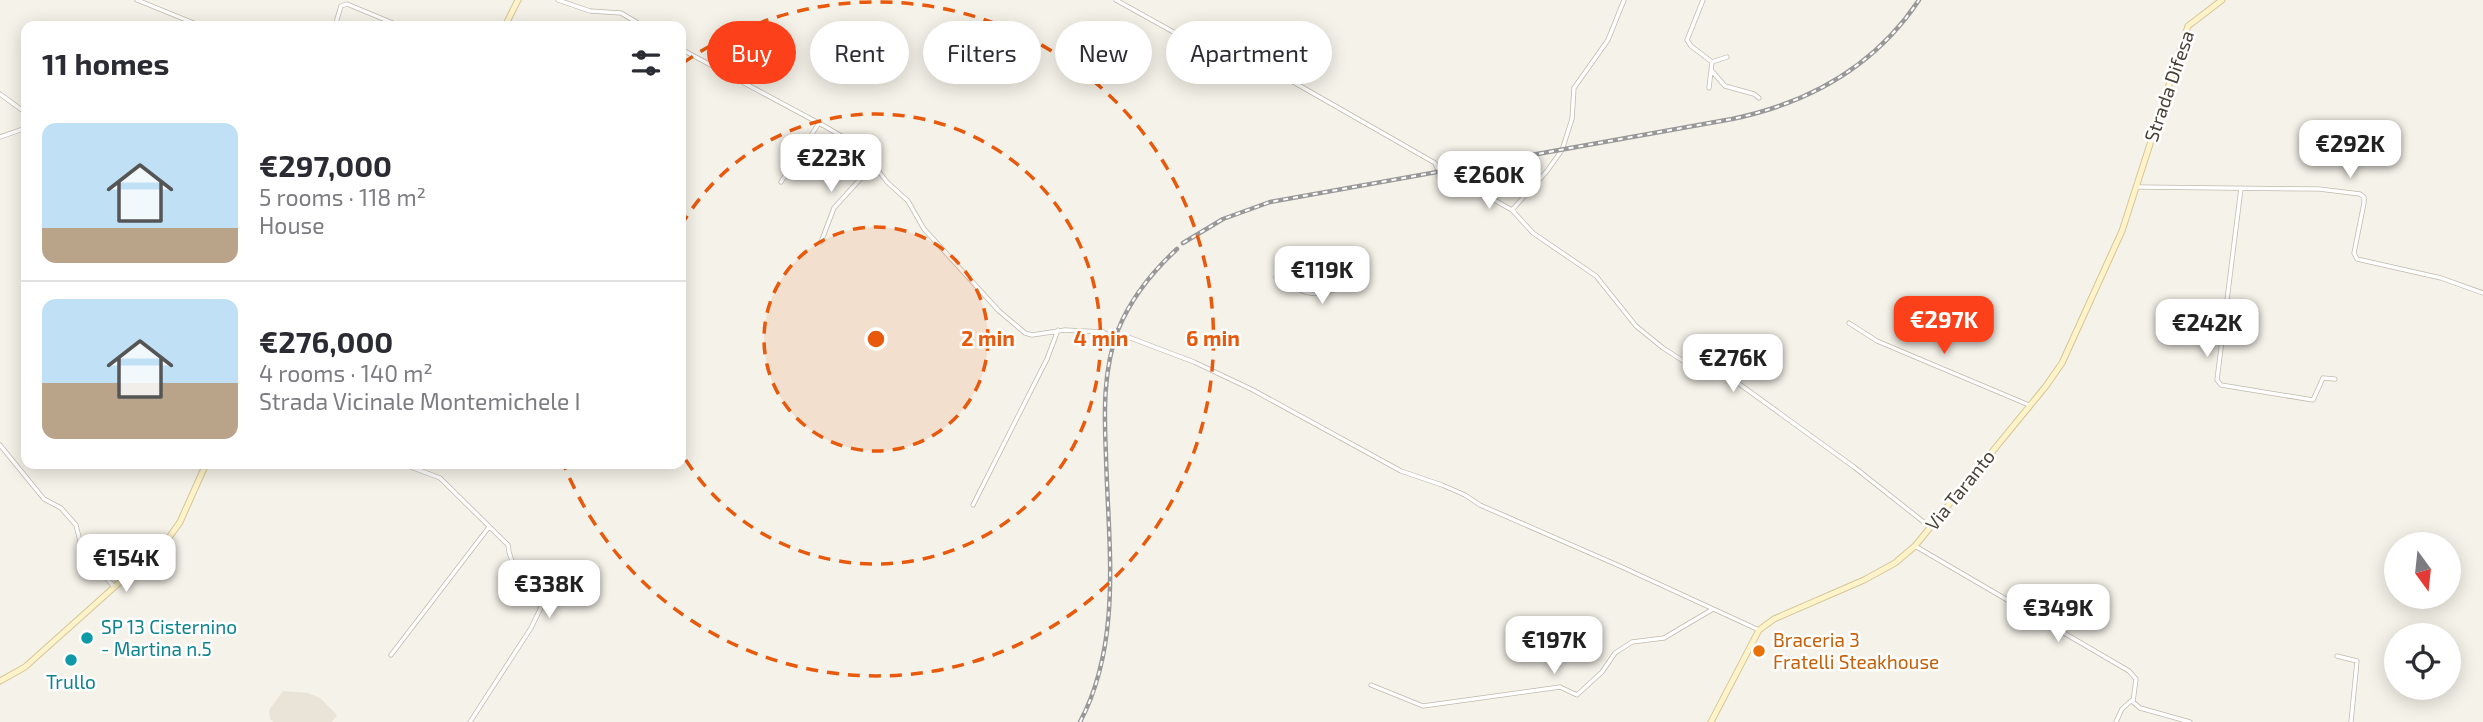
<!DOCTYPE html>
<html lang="en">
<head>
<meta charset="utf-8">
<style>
	:root { --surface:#fff; --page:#f7f7f7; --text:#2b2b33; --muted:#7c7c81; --line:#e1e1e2; --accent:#fc411a }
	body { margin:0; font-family:"Exo 2",sans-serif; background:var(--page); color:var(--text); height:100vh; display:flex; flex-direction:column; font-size:26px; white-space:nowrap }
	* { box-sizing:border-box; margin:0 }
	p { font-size:23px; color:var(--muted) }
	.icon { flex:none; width:38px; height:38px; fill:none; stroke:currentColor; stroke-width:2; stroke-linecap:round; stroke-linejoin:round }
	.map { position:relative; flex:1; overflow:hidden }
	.sheet { position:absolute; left:21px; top:21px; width:665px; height:448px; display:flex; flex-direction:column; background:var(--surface); border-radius:14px; box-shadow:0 4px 18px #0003 }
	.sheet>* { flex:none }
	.top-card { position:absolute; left:707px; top:21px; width:665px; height:63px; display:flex; gap:14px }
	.needle { width:46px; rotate:165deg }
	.controls { position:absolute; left:2384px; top:532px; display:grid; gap:14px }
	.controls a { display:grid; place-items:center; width:77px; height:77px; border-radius:50%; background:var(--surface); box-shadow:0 4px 18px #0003; font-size:35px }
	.price { position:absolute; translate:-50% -60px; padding:0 16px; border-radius:14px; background:#fff; color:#222; font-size:23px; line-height:46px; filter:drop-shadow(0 2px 4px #0008) }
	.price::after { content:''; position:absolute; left:50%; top:42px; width:21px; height:16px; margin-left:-10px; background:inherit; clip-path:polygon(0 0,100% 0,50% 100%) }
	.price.on { background:var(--accent); color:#fff }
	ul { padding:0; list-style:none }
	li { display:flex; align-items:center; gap:21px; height:175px; padding:0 21px }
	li+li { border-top:2px solid var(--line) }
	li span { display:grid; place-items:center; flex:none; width:196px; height:140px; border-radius:14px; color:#555 }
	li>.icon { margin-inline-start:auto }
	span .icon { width:84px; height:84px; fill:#fffc; stroke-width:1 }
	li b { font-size:30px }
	h2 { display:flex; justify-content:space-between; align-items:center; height:84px; padding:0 21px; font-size:30px }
	.chip { padding:0 24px; border-radius:32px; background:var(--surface); box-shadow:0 4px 18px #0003; font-size:24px; line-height:63px }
	.chip.on { background:var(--accent); color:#fff }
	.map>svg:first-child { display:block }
</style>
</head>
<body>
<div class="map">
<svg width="2483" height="722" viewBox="0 0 2483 722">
	<rect width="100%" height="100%" fill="#f5f2e9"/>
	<path fill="#e9e4d7" d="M283 691 308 693 320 698 337 715 332 722H274L270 719 269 710Z"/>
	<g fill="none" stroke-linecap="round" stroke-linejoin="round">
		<path stroke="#d3cfc5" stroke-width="3.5" stroke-dasharray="3.5 2" stroke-linecap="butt" d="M1104 332 1128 337"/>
		<defs>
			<path id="street" d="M137 0 201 26
				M558 0 590 11 621 13 643 26
				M1116 0 1222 59 1259 67 1288 79 1435 163 1437 168
				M1703 0 1687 40 1691 46 1712 62
				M335 26 341 6 347 4 400 26
				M681 49 826 127 860 147 887 182 908 201 924 229 999 311 1025 333 1032 335 1065 330 1104 332
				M1711 70 1725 86 1754 94 1759 98
				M1709 88 1712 62 1727 57
				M0 94 26 113
				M0 137 26 128
				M1439 177 1444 182 1464 183 1512 210 1533 233 1596 276 1636 326 1663 348 1702 373 1731 378 1854 467 1930 527
				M781 182 819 123
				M2137 187 2319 189 2360 194 2364 197V203L2354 253 2357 259 2441 278 2483 293
				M2241 188 2217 380 2221 385 2313 400 2323 378 2335 379
				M1512 210 1547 171 1562 150 1572 119 1574 88 1608 40 1624 0
				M821 242 834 208 873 165
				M1276 277C1298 289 1308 299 1333 290 1335 289 1342 287 1344 285 1352 278 1351 270 1362 266
				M1849 323 1877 341 2029 405
				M1128 337 1194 362 1253 390 1401 471 1442 485 1465 495 1480 505 1622 567 1759 630
				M0 445 44 499 61 508 76 525 82 549 114 587
				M403 464 440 478 508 545C510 569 525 579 545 591L547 595 531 628 470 722
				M973 505 1047 359 1058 330
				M1915 546 2129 671 2136 679 2133 702 2140 708 2190 722
				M391 655 489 527
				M2337 656 2357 661 2351 722
				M1371 685 1423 706 1560 687 1577 695 1602 672 1615 653 1632 642 1664 638 1713 609
				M2116 722 2122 709 2132 700"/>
			<path id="secondary" d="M505 26 518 0
				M0 681 25 667 168 539 180 522 206 464
				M1711 722 1759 630 1774 619 1864 580 1895 563 1915 546 2046 386 2062 363 2122 231 2188 26 2222 0"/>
		</defs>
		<use href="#street" stroke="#c1baac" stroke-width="5"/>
		<use href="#secondary" stroke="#d5c699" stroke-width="7"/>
		<use href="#street" stroke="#fff" stroke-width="3.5"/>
		<use href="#secondary" stroke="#fff3c9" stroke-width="5"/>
		<defs>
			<path id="rail" d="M1183 243 1223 219 1270 202 1732 119C1809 103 1875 66 1919 0
				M1080 722C1123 641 1108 543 1106 456 1104 413 1103 370 1118 330 1131 298 1152 272 1177 249"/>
		</defs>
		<use href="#rail" stroke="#989898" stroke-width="4.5"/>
		<use href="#rail" stroke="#fff" stroke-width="2" stroke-dasharray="5" stroke-linecap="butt"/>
	</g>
	<circle cx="876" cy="339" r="112" fill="#e8590c" fill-opacity=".12"/>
	<g fill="none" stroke="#e8590c" stroke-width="3.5" stroke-dasharray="12 9">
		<circle cx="876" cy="339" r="112"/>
		<path d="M681 226A225 225 0 1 1 681 452"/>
		<path d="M683 63A337 337 0 1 1 564 465"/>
	</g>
	<g fill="#0f9aa8" stroke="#fff" stroke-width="2.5">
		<circle cx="87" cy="638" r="7"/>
		<circle cx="71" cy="660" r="7"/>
	</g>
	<circle fill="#e8710a" stroke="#fff" stroke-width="2.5" cx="1759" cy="651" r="7"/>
	<g text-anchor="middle" stroke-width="5" stroke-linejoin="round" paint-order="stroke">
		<g font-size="19" fill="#494237" stroke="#fff">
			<text transform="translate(2169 86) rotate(-71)" y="7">Strada Difesa</text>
			<text transform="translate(1960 490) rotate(-51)" y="7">Via Taranto</text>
		</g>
		<g font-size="19" fill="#0d838f" stroke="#fff" text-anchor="start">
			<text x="101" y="634">SP 13 Cisternino<tspan x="101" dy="22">- Martina n.5</tspan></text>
			<text x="71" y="689" text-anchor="middle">Trullo</text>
		</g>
		<g font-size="19" fill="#c56008" stroke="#fff" text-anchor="start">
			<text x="1773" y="647">Braceria 3<tspan x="1773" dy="22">Fratelli Steakhouse</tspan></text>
		</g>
	</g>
	<circle cx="876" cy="339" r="10" fill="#e8590c" stroke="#fff" stroke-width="3.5"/>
	<g font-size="21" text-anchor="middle" font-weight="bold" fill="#e8590c" stroke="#fff" stroke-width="5" stroke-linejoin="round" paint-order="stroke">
		<text x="988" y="346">2 min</text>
		<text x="1101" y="346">4 min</text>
		<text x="1213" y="346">6 min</text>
	</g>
</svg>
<div class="controls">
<a><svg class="needle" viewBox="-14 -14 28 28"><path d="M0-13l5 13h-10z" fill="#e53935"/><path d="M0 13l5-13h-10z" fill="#7c7c81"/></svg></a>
<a><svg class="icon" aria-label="locate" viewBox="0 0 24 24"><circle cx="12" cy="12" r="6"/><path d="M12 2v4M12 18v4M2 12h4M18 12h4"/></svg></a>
</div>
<b class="price" style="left:2350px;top:180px">€292K</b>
<b class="price" style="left:831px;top:194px">€223K</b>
<b class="price" style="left:1489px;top:211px">€260K</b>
<b class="price" style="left:1322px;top:306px">€119K</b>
<b class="price on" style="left:1944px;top:356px">€297K</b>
<b class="price" style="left:2207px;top:359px">€242K</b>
<b class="price" style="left:1733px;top:394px">€276K</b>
<b class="price" style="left:126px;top:594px">€154K</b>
<b class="price" style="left:549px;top:620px">€338K</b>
<b class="price" style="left:2058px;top:644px">€349K</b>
<b class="price" style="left:1554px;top:676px">€197K</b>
<div class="top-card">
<a class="chip on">Buy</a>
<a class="chip">Rent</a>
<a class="chip">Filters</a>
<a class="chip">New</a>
<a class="chip">Apartment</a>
</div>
<section class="sheet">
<h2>11 homes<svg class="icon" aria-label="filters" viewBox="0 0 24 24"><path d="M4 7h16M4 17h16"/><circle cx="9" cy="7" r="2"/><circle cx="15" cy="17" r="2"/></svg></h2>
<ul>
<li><span style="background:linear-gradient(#bfe0f5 75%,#b9a48a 0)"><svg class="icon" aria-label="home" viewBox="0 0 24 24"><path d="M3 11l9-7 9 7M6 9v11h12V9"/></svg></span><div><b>€297,000</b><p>5 rooms · 118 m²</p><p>House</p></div></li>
<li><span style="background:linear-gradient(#bfe0f5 60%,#b9a48a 0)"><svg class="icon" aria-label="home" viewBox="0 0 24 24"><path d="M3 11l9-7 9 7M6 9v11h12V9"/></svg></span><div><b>€276,000</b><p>4 rooms · 140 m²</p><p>Strada Vicinale Montemichele I</p></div></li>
</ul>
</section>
</div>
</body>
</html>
